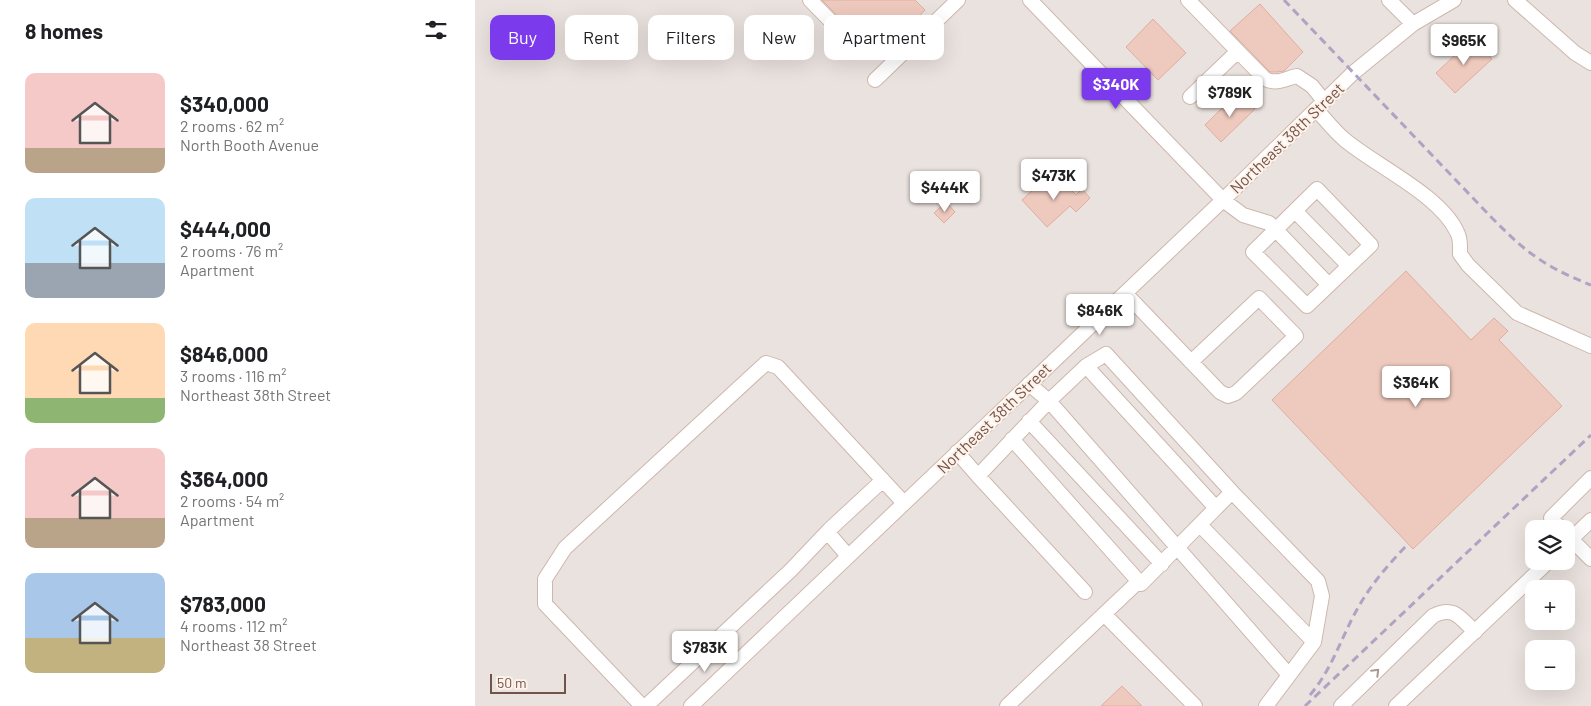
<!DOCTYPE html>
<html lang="en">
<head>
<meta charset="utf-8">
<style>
	:root { --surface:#fff; --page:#f6f6f6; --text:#202124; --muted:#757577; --accent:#7c3aed }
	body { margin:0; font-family:Barlow,sans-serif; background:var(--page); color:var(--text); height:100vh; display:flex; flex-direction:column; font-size:19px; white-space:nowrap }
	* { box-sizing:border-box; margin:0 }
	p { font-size:16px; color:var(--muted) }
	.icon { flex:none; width:28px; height:28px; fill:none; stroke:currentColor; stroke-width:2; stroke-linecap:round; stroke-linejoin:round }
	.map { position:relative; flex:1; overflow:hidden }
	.panel { display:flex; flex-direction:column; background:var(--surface); width:475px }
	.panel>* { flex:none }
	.guide { position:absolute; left:15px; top:15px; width:475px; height:45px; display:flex; gap:10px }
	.controls { position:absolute; left:1050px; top:520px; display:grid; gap:10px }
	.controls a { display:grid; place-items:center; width:50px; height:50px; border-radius:10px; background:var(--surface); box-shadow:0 5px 20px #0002; font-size:25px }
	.scale { position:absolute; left:15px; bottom:12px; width:76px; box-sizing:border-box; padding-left:5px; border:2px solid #71534b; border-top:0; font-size:14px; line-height:18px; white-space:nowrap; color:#71534b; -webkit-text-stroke:4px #fef2e9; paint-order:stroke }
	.price { position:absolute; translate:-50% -42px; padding:0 11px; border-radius:5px; background:#fff; color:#222; font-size:16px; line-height:32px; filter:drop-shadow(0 1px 2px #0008) }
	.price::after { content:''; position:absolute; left:50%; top:30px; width:15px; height:11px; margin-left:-8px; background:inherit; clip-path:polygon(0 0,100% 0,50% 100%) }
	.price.current { background:var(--accent); color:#fff }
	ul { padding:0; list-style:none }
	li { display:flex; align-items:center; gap:15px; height:125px; padding:0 25px }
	li span { display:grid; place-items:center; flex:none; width:140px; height:100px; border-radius:10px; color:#555 }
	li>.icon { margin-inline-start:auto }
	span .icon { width:60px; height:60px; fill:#fffc; stroke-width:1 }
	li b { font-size:21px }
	h2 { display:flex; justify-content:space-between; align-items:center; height:60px; padding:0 25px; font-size:21px }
	.chip { padding:0 18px; border-radius:10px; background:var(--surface); box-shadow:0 5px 20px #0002; font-size:18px; line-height:45px }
	.chip.current { background:var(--accent); color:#fff }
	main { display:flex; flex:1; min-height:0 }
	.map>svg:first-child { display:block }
</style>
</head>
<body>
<main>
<section class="panel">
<h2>8 homes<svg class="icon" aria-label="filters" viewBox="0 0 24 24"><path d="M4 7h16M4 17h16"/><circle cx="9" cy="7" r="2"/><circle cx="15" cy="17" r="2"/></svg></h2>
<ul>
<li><span style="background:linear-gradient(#f6c9c9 75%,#b9a48a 0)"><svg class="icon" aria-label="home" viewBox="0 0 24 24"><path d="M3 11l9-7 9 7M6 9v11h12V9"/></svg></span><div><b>$340,000</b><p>2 rooms · 62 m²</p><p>North Booth Avenue</p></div></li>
<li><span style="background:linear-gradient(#bfe0f5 65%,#9aa5b1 0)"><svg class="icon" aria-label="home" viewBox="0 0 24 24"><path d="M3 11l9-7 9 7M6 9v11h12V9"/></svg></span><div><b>$444,000</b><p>2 rooms · 76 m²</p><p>Apartment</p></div></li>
<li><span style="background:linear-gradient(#ffd9b3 75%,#8fb573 0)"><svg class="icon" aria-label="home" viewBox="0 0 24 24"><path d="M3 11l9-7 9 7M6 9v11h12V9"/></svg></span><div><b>$846,000</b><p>3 rooms · 116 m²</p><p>Northeast 38th Street</p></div></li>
<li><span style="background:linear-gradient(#f6c9c9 70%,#b9a48a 0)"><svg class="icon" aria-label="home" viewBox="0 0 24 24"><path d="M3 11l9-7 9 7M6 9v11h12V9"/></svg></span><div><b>$364,000</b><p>2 rooms · 54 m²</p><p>Apartment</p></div></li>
<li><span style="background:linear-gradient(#a9c7e8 65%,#c2b280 0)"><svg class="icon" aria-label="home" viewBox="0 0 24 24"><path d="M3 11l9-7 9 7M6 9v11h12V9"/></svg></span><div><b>$783,000</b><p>4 rooms · 112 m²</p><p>Northeast 38 Street</p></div></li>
</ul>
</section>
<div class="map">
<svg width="1116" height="706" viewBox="0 0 1116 706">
	<rect width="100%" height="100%" fill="#fbeee3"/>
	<path fill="#eae2de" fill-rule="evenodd" d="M0 0H1116V706H0ZM1059 529H1091V561H1059ZM1059 589H1091V621H1059ZM1059 649H1091V681H1059Z"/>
	<path fill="#eec9bd" stroke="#e0ad9e" d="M347 0H440L450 10 403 60 392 46Z
		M785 4 828 52 809 71 802 72H795L755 31Z
		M678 19 711 53 683 80 651 47Z
		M998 38 1017 59 980 93 961 73Z
		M767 95 780 109 746 142 730 125 747 108 750 111Z
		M571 178 581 188 588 182 601 195 607 189 615 198 601 212 595 206 572 227 547 200Z
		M471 202 480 212 469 223 459 213Z
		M931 271 996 340 1019 318 1033 331 1024 340 1087 406 938 549 797 400Z
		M647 686 667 706H626Z"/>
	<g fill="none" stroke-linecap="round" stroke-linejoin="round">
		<defs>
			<path id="minor" d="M335 0 386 52
				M555 0 748 200 768 215 794 223 801 230 854 285 896 245 842 189 778 252 832 306 854 285
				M713 0 790 79C802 85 811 78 822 76L837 86 849 101
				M914 0 938 24
				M1040 0 1100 53 1116 63
				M400 80 483 0
				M715 97 763 51
				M841 109C850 119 859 131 870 140 901 166 965 195 982 232 986 239 985 247 985 254L993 265 1042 313 1116 346
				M820 211 874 266
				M650 293 745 392 753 396 761 393 821 336 784 298 716 362
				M611 366 631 354 757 492 741 508
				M554 421 687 564
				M537 439 666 584 741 508 611 366 574 401 814 675
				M482 452 503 476 574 401 554 384
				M503 476 610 592
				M757 492 843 581 847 596 839 642 791 706
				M725 525 839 642
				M1086 529 1076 518 1116 478
				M1091 534 1116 559
				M1091 544 1116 520
				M373 556 355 535V529L408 480
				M629 614 720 706
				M167 706 70 604V579L90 548 291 363 303 367 429 503
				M171 706 316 570 354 530
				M216 706 748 200 878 73 938 24 979 0
				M532 706 664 581
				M866 706 958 616C979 605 985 618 1000 632
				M921 706 1074 561"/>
		</defs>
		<use href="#minor" stroke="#cdb7ad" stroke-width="16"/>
		<use href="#minor" stroke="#fff" stroke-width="14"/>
		<path stroke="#afa3c3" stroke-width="3" stroke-dasharray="8 5" stroke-linecap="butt" d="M809 0 1017 218C1032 233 1047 248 1064 259 1080 270 1098 278 1116 285
			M835 695C858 668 867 635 884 606 897 583 914 564 932 545
			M830 706 1116 435"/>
	</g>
	<defs><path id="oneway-chevron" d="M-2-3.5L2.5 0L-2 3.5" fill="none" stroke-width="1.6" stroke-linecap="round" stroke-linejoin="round" transform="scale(1.25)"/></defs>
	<use stroke="#aa9893" href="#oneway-chevron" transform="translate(901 672) rotate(-45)"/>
	<g text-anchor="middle" stroke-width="4" stroke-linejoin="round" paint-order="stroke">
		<g font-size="16" fill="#71534b" stroke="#fef2e9">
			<text transform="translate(812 138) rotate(-44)" y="6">Northeast 38th Street</text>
			<text transform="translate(519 418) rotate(-44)" y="6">Northeast 38th Street</text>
		</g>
	</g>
</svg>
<div class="controls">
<a><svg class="icon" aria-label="layers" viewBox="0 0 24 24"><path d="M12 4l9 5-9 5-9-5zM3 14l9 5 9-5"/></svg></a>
<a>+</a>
<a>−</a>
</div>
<div class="scale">50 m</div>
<b class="price" style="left:989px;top:66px">$965K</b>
<b class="price current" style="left:641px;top:110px">$340K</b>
<b class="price" style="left:755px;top:118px">$789K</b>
<b class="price" style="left:579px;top:201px">$473K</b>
<b class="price" style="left:470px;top:213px">$444K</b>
<b class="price" style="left:625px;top:336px">$846K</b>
<b class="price" style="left:941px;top:408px">$364K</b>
<b class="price" style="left:230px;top:673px">$783K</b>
<div class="guide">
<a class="chip current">Buy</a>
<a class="chip">Rent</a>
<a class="chip">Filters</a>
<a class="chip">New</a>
<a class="chip">Apartment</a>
</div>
</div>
</main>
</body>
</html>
